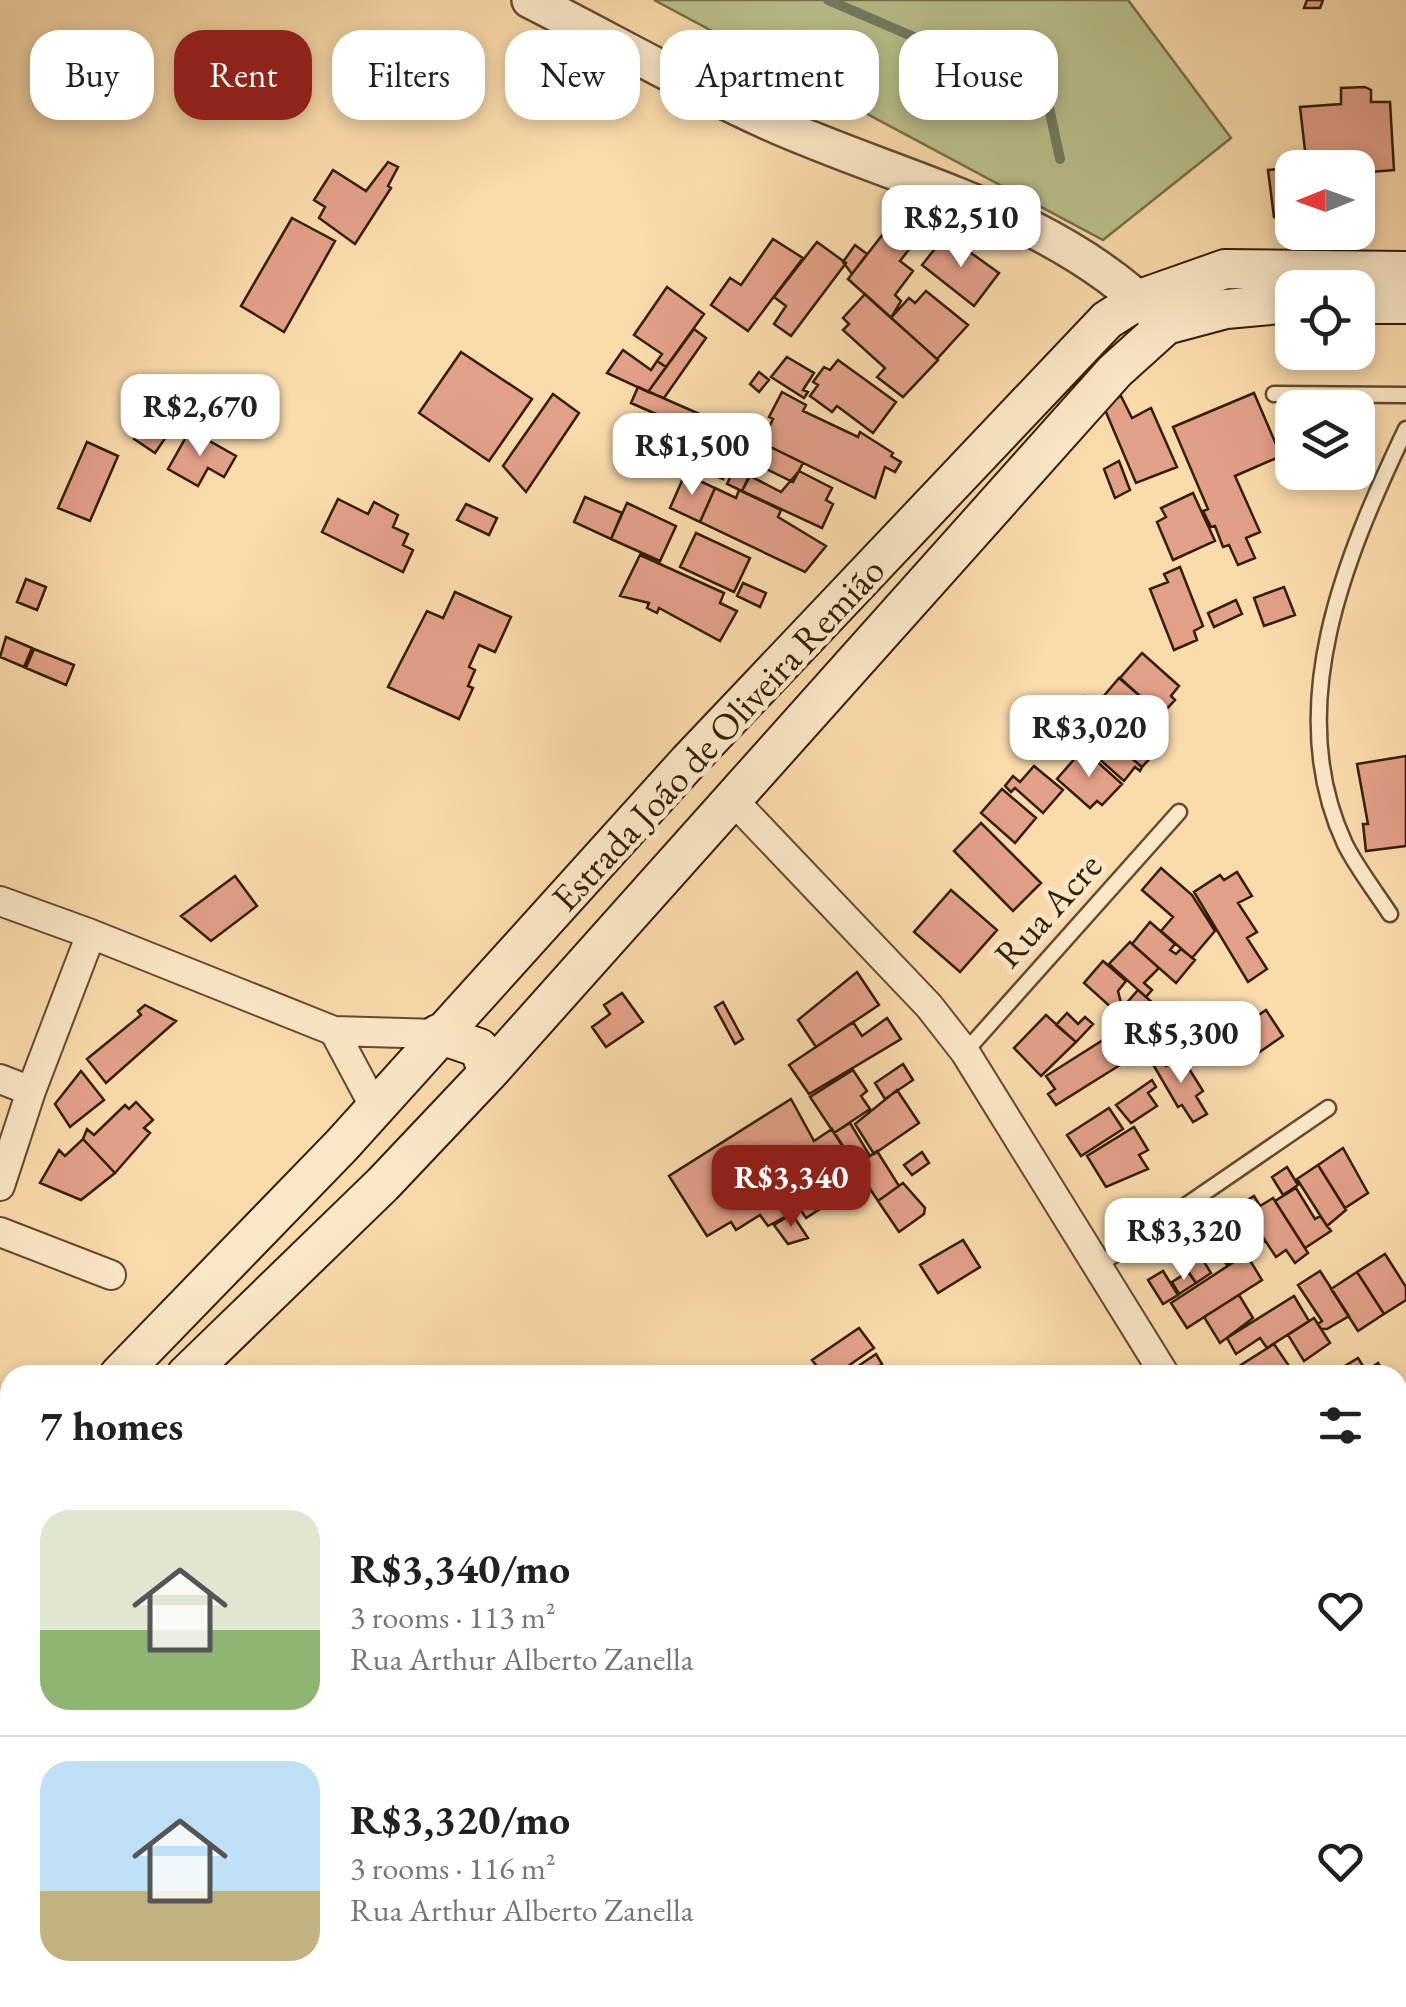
<!DOCTYPE html>
<html lang="en">
<head>
<meta charset="utf-8">
<style>
	:root { --surface:#fff; --page:#f2f2f2; --text:#202124; --muted:#757577; --line:#e0e0e0; --accent:#8f2418 }
	body { margin:0; font-family:"EB Garamond",serif; background:var(--page); color:var(--text); height:100vh; display:flex; flex-direction:column; font-size:38px; white-space:nowrap }
	* { box-sizing:border-box; margin:0 }
	p { font-size:32px; color:var(--muted) }
	.icon { flex:none; width:55px; height:55px; fill:none; stroke:currentColor; stroke-width:2; stroke-linecap:round; stroke-linejoin:round }
	.map { position:relative; flex:1; overflow:hidden }
	.panel { position:absolute; left:0px; top:1365px; width:1408px; height:642px; display:flex; flex-direction:column; background:var(--surface); border-radius:30px 30px 0 0; box-shadow:0 5px 15px #0003 }
	.panel>* { flex:none }
	.top-card { position:absolute; left:30px; top:30px; width:1348px; height:90px; display:flex; gap:20px }
	.needle { width:65px; rotate:269deg }
	.tools { position:absolute; left:1275px; top:150px; display:grid; gap:20px }
	.tools a { display:grid; place-items:center; width:100px; height:100px; border-radius:20px; background:var(--surface); box-shadow:0 5px 15px #0003; font-size:50px }
	.price { position:absolute; translate:-50% -85px; padding:0 22px; border-radius:20px; background:#fff; color:#222; font-size:32px; line-height:65px; filter:drop-shadow(0 2px 5px #0008) }
	.price::after { content:''; position:absolute; left:50%; top:60px; width:30px; height:22px; margin-left:-15px; background:inherit; clip-path:polygon(0 0,100% 0,50% 100%) }
	.price.selected { background:var(--accent); color:#fff }
	ul { padding:0; list-style:none }
	li { display:flex; align-items:center; gap:30px; height:250px; padding:0 40px }
	li+li { border-top:2px solid var(--line) }
	li span { display:grid; place-items:center; flex:none; width:280px; height:200px; border-radius:30px; color:#555 }
	li>.icon { margin-inline-start:auto }
	span .icon { width:120px; height:120px; fill:#fffc; stroke-width:1 }
	li b { font-size:42px }
	h2 { display:flex; justify-content:space-between; align-items:center; height:120px; padding:0 40px; font-size:42px }
	.chip { padding:0 35px; border-radius:30px; background:var(--surface); box-shadow:0 5px 15px #0003; font-size:35px; line-height:90px }
	.chip.selected { background:var(--accent); color:#fff }
	.map>svg:first-child { display:block }
</style>
</head>
<body>
<div class="map">
<svg width="1406" height="2007" viewBox="0 0 1406 2007">
	<rect width="100%" height="100%" fill="#fadbac"/>
	<filter id="stains"><feTurbulence type="fractalNoise" baseFrequency=".002" numOctaves="4"/><feColorMatrix values="0 0 0 0 .2 0 0 0 0 .09 0 0 0 0 .02 0 0 0 .5 -.17"/></filter>
	<radialGradient id="worn" r=".72"><stop offset=".6" stop-color="#630" stop-opacity="0"/><stop offset="1" stop-color="#630" stop-opacity=".3"/></radialGradient>
	<path fill="#bac18d" stroke="#766f47" stroke-width="2.5" d="M654 0H1128L1231 138 1103 240Z
		M1398 1823 1406 1838V2007L1398 1996Z"/>
	<g fill="none" stroke-linecap="round" stroke-linejoin="round">
		<path stroke="#737c63" stroke-width="10" d="M828 0 1046 94 1060 159
			M956 1998 961 2007"/>
	</g>
	<path fill="#e3a088" stroke="#311d01" stroke-width="2.5" d="M1307 0H1323L1320 8H1304Z
		M1365 87 1371 90V102H1390L1394 170 1358 173V168H1307L1300 107 1341 104V88Z
		M388 162 398 167 388 186 391 188 355 244 319 218 325 207 314 200 333 170 366 191Z
		M1292 168V215L1274 217 1268 170Z
		M292 218 335 241 284 332 241 306Z
		M894 220 925 229 900 261 913 271 895 295 901 301 891 318 848 279Z
		M946 235 999 273 974 306 922 265Z
		M773 239 803 258 748 331 711 305 730 278 741 285Z
		M817 242 846 263 791 336 774 324 786 306 774 297Z
		M855 245 867 254 852 274 843 262Z
		M667 287 704 314 666 367 657 361 662 354 634 335Z
		M926 291 968 325 937 359 891 318 909 298 915 303Z
		M865 294 938 360 903 397 877 377 885 368 843 330 849 324 843 318Z
		M694 329 706 338 664 398 648 392Z
		M623 350 651 370 657 361 666 367 648 392 607 373Z
		M461 352 532 399 489 461 419 413Z
		M787 357 814 373 803 390 808 392 804 398 771 377Z
		M838 360 896 402 873 433 837 406 832 412 810 396 818 385 813 382 824 367 830 370Z
		M759 372 769 380 759 392 750 384Z
		M638 387 704 416 697 432 631 403Z
		M782 392 806 405 803 411 858 437 860 432 893 453 891 456 901 462 895 472 885 467 875 498 750 437 758 421 769 427 773 419 769 417Z
		M1254 393 1281 456 1235 476 1260 532 1246 538 1255 558 1238 565 1229 545 1223 547 1215 526 1211 527 1203 511 1208 509 1173 427Z
		M553 394 579 413 526 492 503 466Z
		M1121 396 1132 418 1151 408 1177 467 1136 483 1103 405Z
		M704 416 756 440 745 461 697 432Z
		M148 417 170 431 155 453 134 439Z
		M632 419 676 439 669 454 625 434Z
		M190 430 236 456 224 477 208 468 198 486 168 469Z
		M756 440 803 463 793 482 746 459Z
		M87 442 118 456 90 521 58 508Z
		M691 446 730 463 723 479 684 462Z
		M1119 461 1130 490 1115 498 1104 469Z
		M736 465 751 472 742 491 727 484Z
		M799 471 832 488 826 500 833 504 822 528 742 491 750 476 781 492Z
		M685 474 715 488 700 522 670 508Z
		M715 488 736 498 739 490 781 510 778 517 826 546 805 572 700 522Z
		M1193 493 1215 541 1173 560 1157 522 1166 517 1161 508Z
		M585 497 622 513 611 539 574 522Z
		M338 499 368 514 374 502 398 515 393 527 408 534 403 545 413 550 403 572 322 532Z
		M627 503 676 526 660 561 611 539Z
		M466 504 497 518 489 535 457 520Z
		M696 533 750 558 734 592 680 567Z
		M640 555 724 593 720 603 737 611 720 641 659 608 657 613 647 608 649 603 620 596Z
		M1180 567 1203 626 1194 631 1197 640 1174 650 1150 589 1168 582 1164 574Z
		M26 579 46 587 37 610 17 602Z
		M743 583 766 593 760 607 737 596Z
		M1284 587 1295 615 1264 626 1254 598Z
		M455 592 511 617 495 652 479 645 469 667 475 670 468 686 473 688 459 719 388 687 427 611 443 618Z
		M1236 600 1242 614 1214 627 1208 613Z
		M6 637 32 648 24 667 0 657Z
		M34 649 74 665 66 685 26 668Z
		M1142 653 1179 686 1171 696 1175 700 1161 715 1120 678Z
		M1119 678 1162 715 1149 730 1144 726 1136 736 1097 704Z
		M1083 696 1152 756 1142 767 1073 708Z
		M1090 723 1142 767 1140 771 1135 767 1124 781 1077 739Z
		M1083 749 1122 784 1102 805 1097 801 1090 808 1057 779Z
		M1406 756V846L1366 851 1363 824H1368L1357 764Z
		M1034 766 1063 790 1043 813 1015 788 1011 792 1005 786 1013 776 1020 782Z
		M1002 789 1036 818 1015 843 981 813Z
		M981 823 1041 883 1013 911 954 851Z
		M1161 868 1192 895 1215 931 1192 958 1161 931 1173 917 1142 890Z
		M1237 872 1252 896 1238 903 1257 932 1247 938 1267 969 1248 982 1194 892 1220 875 1224 880Z
		M235 876 257 906 211 941 181 916Z
		M951 890 997 930 960 972 914 932Z
		M1150 922 1175 944 1170 950 1176 954 1181 949 1195 960 1176 983 1132 944Z
		M1130 942 1159 968 1144 983 1152 990 1146 997 1109 964Z
		M1103 961 1126 981 1118 991 1121 1003 1114 1010 1084 983Z
		M857 972 879 1005 816 1047 798 1020Z
		M1138 990 1172 1020 1164 1029 1155 1021 1143 1035 1118 1013Z
		M622 993 643 1022 606 1047 592 1027 610 1014 604 1005Z
		M723 1002 743 1039 735 1044 715 1007Z
		M145 1005 176 1021 106 1083 87 1059 141 1015 138 1011Z
		M1266 1010 1283 1036 1258 1053 1235 1019 1245 1012 1250 1021Z
		M1067 1013 1078 1024 1085 1017 1093 1024 1076 1042 1056 1025Z
		M1046 1015 1076 1042 1041 1076 1014 1048Z
		M887 1018 901 1039 809 1094 789 1065 853 1022 862 1036Z
		M1169 1033 1177 1045 1150 1062 1143 1050Z
		M1111 1035 1128 1060 1056 1105 1048 1094 1055 1089 1046 1076Z
		M1160 1056 1166 1066 1181 1056 1203 1091 1196 1096 1207 1114 1193 1122 1182 1105 1178 1107 1151 1061Z
		M903 1064 913 1080 885 1099 875 1083Z
		M853 1070 867 1091 861 1096 870 1109 834 1133 810 1097Z
		M81 1071 104 1100 70 1127 55 1104Z
		M1152 1080 1156 1087 1148 1093 1157 1106 1131 1123 1116 1105Z
		M897 1090 919 1123 874 1154 855 1124Z
		M791 1099 814 1141 832 1129 865 1180 806 1218 800 1209 768 1226 760 1215 736 1230 731 1222 707 1236 669 1176Z
		M136 1102 153 1120 144 1128 150 1133 115 1173 83 1139 87 1129 94 1135 125 1105 129 1109Z
		M1109 1108 1123 1129 1081 1156 1067 1135Z
		M850 1123 870 1156 855 1166 834 1133Z
		M1134 1127 1148 1150 1139 1155 1148 1169 1106 1187 1087 1156Z
		M83 1139 115 1173 81 1200 40 1183 59 1150 65 1156Z
		M1343 1148 1368 1193 1345 1208 1318 1165Z
		M877 1151 899 1186 878 1201 855 1166Z
		M922 1152 929 1163 912 1175 904 1165Z
		M1318 1165 1346 1210 1327 1226 1297 1179Z
		M1287 1167 1298 1185 1283 1195 1272 1177Z
		M903 1183 925 1208 924 1214 899 1232 878 1201Z
		M1296 1188 1315 1219 1320 1216 1331 1231 1305 1248 1275 1201Z
		M1254 1196 1260 1206 1273 1198 1308 1253 1295 1263 1286 1250 1276 1257 1241 1204Z
		M1227 1209 1235 1221 1247 1213 1265 1241 1227 1265 1202 1226Z
		M792 1214 808 1238 788 1244 774 1225Z
		M963 1240 980 1267 938 1293 920 1265Z
		M1191 1241 1211 1273 1196 1283 1176 1253Z
		M1246 1254 1262 1280 1187 1328 1171 1303Z
		M1385 1254 1406 1287V1300L1384 1314 1357 1272Z
		M1163 1271 1178 1295 1163 1304 1148 1280Z
		M1320 1271 1349 1316 1327 1329H1321L1318 1324 1322 1321 1298 1285Z
		M1188 1272 1196 1283 1179 1294 1172 1282Z
		M1357 1272 1384 1314 1358 1331 1331 1289Z
		M1239 1295 1253 1318 1220 1343 1204 1317Z
		M1294 1296 1309 1321 1267 1348 1260 1338 1236 1354 1227 1338Z
		M1314 1318 1330 1343 1304 1361 1288 1335Z
		M859 1328 874 1348 848 1366 851 1371 876 1354 882 1364 866 1375 823 1374 812 1360Z
		M1274 1344 1291 1369 1283 1375H1236L1233 1370Z
		M1358 1358 1366 1371 1378 1363 1386 1375H1351L1345 1366Z
		M1406 1486V1536L1398 1541V1492Z
		M1403 1547 1406 1570 1398 1576V1551Z
		M1406 1577V1605L1398 1611V1582Z
		M1406 1642V1669L1404 1671 1398 1647Z
		M0 1887 10 1895V1951L0 1945Z
		M12 1998H26L37 2007H4Z
		M49 1998H55L66 2007H42Z
		M70 1998H95L88 2007H66Z
		M135 1998H167L159 2007H146Z"/>
	<g fill="none" stroke-linecap="round" stroke-linejoin="round">
		<defs>
			<path id="service" d="M1274 394 1406 395
				M1390 914C1375 891 1357 868 1345 844 1281 707 1346 555 1406 429
				M965 1052 1179 812
				M1096 1267 1328 1108
				M1398 1438 1406 1432"/>
			<path id="minor" d="M731 798 929 1006 965 1052 1165 1375
				M0 901 91 934
				M334 1031 374 1106
				M0 1079 31 1091 91 934 334 1031 438 1034
				M0 1186 31 1091
				M0 1232 111 1275
				M1398 1761 1406 1776
				M1296 1998 1311 2007"/>
			<path id="tertiary" d="M530 0C609 40 687 85 767 121 900 181 1054 212 1159 319"/>
			<path id="secondary" d="M1358 304H1406
				M438 1034 479 1048 488 1073
				M119 1375 342 1145 688 762 1107 320 1140 299 1225 269 1406 271
				M186 1375 383 1184 488 1073 1115 371 1166 325 1226 309 1292 303
				M0 1492 10 1482
				M0 1560 10 1550"/>
		</defs>
		<use href="#service" stroke="#634c2c" stroke-width="19"/>
		<use href="#minor" stroke="#634c2c" stroke-width="32"/>
		<use href="#tertiary" stroke="#634c2c" stroke-width="40"/>
		<use href="#secondary" stroke="#311d01" stroke-width="42"/>
		<use href="#service" stroke="#fce8c9" stroke-width="14"/>
		<use href="#minor" stroke="#fce8c9" stroke-width="28"/>
		<use href="#tertiary" stroke="#fce8c9" stroke-width="35"/>
		<use href="#secondary" stroke="#fce8c9" stroke-width="38"/>
	</g>
	<g text-anchor="middle" stroke-width="10" stroke-linejoin="round" paint-order="stroke">
		<g font-size="38" fill="#311d01" stroke="#fce8c9">
			<text transform="translate(718 734) rotate(-47)" y="13">Estrada João de Oliveira Remião</text>
			<text transform="translate(1048 910) rotate(-48)" y="13">Rua Acre</text>
		</g>
	</g>
	<rect width="100%" height="100%" filter="url(#stains)"/>
	<rect width="100%" height="100%" fill="url(#worn)"/>
</svg>
<div class="tools">
<a><svg class="needle" viewBox="-14 -14 28 28"><path d="M0-13l5 13h-10z" fill="#e53935"/><path d="M0 13l5-13h-10z" fill="#757577"/></svg></a>
<a><svg class="icon" aria-label="locate" viewBox="0 0 24 24"><circle cx="12" cy="12" r="6"/><path d="M12 2v4M12 18v4M2 12h4M18 12h4"/></svg></a>
<a><svg class="icon" aria-label="layers" viewBox="0 0 24 24"><path d="M12 4l9 5-9 5-9-5zM3 14l9 5 9-5"/></svg></a>
</div>
<b class="price" style="left:961px;top:270px">R$2,510</b>
<b class="price" style="left:200px;top:459px">R$2,670</b>
<b class="price" style="left:692px;top:498px">R$1,500</b>
<b class="price" style="left:1089px;top:780px">R$3,020</b>
<b class="price" style="left:1181px;top:1086px">R$5,300</b>
<b class="price selected" style="left:791px;top:1230px">R$3,340</b>
<b class="price" style="left:1184px;top:1283px">R$3,320</b>
<div class="top-card">
<a class="chip">Buy</a>
<a class="chip selected">Rent</a>
<a class="chip">Filters</a>
<a class="chip">New</a>
<a class="chip">Apartment</a>
<a class="chip">House</a>
</div>
<section class="panel">
<h2>7 homes<svg class="icon" aria-label="filters" viewBox="0 0 24 24"><path d="M4 7h16M4 17h16"/><circle cx="9" cy="7" r="2"/><circle cx="15" cy="17" r="2"/></svg></h2>
<ul>
<li><span style="background:linear-gradient(#dfe7d0 60%,#8fb573 0)"><svg class="icon" aria-label="home" viewBox="0 0 24 24"><path d="M3 11l9-7 9 7M6 9v11h12V9"/></svg></span><div><b>R$3,340/mo</b><p>3 rooms · 113 m²</p><p>Rua Arthur Alberto Zanella</p></div><svg class="icon" aria-label="heart" viewBox="0 0 24 24"><path d="M12 20l-8-8c-3-5 5-10 8-4 3-6 11-1 8 4z"/></svg></li>
<li><span style="background:linear-gradient(#bfe0f5 65%,#c2b280 0)"><svg class="icon" aria-label="home" viewBox="0 0 24 24"><path d="M3 11l9-7 9 7M6 9v11h12V9"/></svg></span><div><b>R$3,320/mo</b><p>3 rooms · 116 m²</p><p>Rua Arthur Alberto Zanella</p></div><svg class="icon" aria-label="heart" viewBox="0 0 24 24"><path d="M12 20l-8-8c-3-5 5-10 8-4 3-6 11-1 8 4z"/></svg></li>
</ul>
</section>
</div>
</body>
</html>
